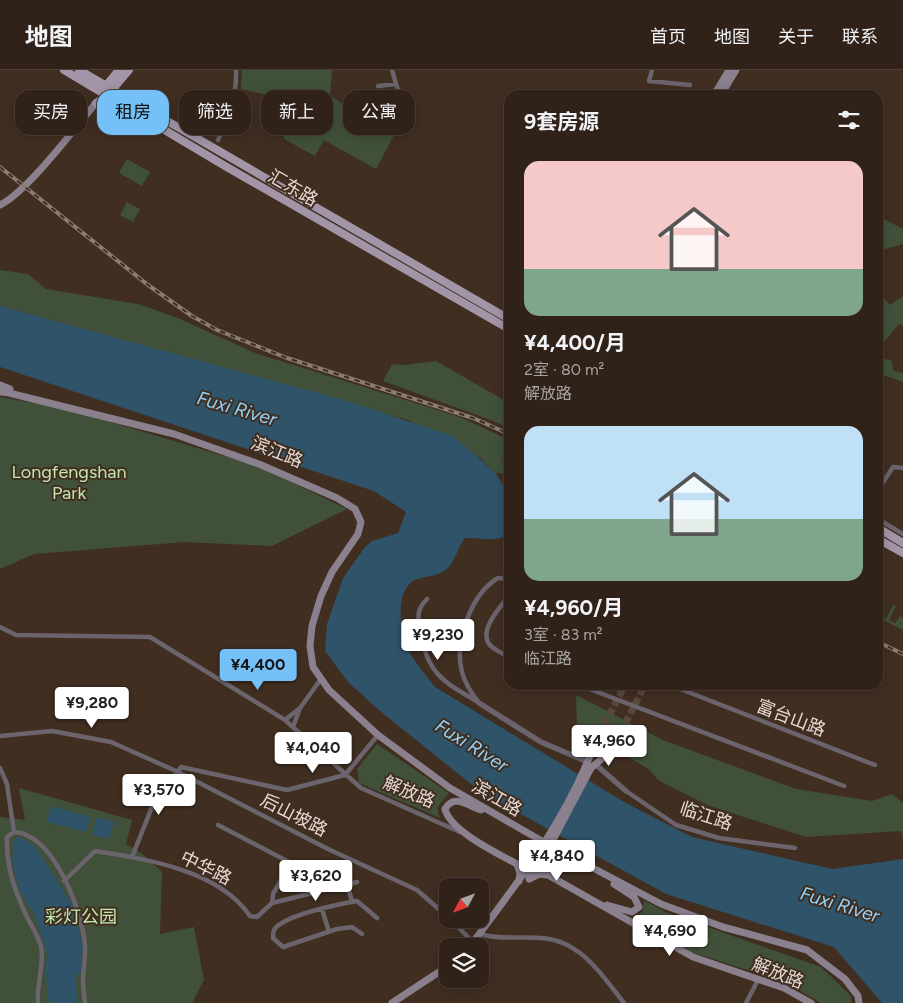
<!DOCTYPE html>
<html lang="zh">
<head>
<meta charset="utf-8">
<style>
	:root { --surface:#302219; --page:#382a22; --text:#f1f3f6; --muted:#a8a4a2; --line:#4b3f38; --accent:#75c0f6 }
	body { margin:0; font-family:Figtree,"Noto Sans SC",sans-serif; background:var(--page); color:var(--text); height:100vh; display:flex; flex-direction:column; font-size:19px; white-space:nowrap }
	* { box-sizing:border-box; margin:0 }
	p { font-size:16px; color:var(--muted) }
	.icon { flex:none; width:28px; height:28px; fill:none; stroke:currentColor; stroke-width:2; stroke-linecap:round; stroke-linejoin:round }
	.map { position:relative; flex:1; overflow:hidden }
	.drawer { position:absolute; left:504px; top:20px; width:379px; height:600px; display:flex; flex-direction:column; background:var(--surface); border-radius:15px; box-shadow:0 2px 12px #0003,0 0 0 1px var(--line) }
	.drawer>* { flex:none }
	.top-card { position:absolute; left:15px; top:20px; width:414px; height:45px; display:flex; gap:10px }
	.needle { width:32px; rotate:229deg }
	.fabs { position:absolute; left:439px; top:808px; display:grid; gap:10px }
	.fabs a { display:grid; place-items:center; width:50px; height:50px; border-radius:10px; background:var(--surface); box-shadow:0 2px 12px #0003,0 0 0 1px var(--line); font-size:25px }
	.price { position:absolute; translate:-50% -42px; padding:0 11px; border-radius:5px; background:#fff; color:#222; font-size:16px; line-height:32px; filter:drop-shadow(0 1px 2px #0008) }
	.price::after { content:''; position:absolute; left:50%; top:30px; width:15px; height:11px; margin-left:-8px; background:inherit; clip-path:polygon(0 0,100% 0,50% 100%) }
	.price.selected { background:var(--accent); color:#111 }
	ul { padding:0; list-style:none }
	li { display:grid; align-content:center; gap:10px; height:265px; padding:0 20px }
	li span { display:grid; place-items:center; height:155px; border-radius:15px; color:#555 }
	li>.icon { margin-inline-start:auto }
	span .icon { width:90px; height:90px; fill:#fffc; stroke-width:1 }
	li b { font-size:21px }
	h2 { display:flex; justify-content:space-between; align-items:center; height:60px; padding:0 20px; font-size:21px }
	.tag { padding:0 18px; border-radius:15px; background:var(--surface); box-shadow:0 2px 12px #0003,0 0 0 1px var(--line); font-size:18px; line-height:45px }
	.tag.selected { background:var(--accent); color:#111 }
	header { display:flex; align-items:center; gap:30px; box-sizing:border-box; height:70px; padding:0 25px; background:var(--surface); border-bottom:1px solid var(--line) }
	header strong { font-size:24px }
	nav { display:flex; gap:28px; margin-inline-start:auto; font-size:18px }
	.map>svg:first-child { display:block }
</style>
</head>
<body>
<header>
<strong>地图</strong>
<nav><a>首页</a><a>地图</a><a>关于</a><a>联系</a></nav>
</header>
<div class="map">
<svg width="903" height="933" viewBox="0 0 903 933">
	<rect width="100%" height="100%" fill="#402e21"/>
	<path fill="#415139" d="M242 0H332L330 25 361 47 378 23 408 39 376 99 324 70 315 86 284 69 280 28 241 19Z
		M127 89 150 102 142 116 119 103Z
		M127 132 140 139 133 152 120 145Z
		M878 146 903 159V174L878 181Z
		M0 200 28 204 46 219 138 234 178 248 255 283 460 347 509 370V385L502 388 508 404 496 403 479 387 408 350 0 236Z
		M878 222 890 235 903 226V256L899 254 885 271 878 273Z
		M878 287 892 291 893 301 903 303V312L878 303Z
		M436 291 509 333V358L491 350 383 311 392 294 405 295Z
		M0 327 63 338 258 396 347 439 272 476 185 472 34 484 0 499Z
		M893 535 896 536 889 550 895 553 900 546 903 548V560L878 547V545L886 549Z
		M576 625 663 670 796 719 872 731 892 724 903 733V769L901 761 806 767 707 735 658 710 650 700 577 656Z
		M377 674 449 723 437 738 440 748 359 713 357 699Z
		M19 718 132 750 126 774 141 783 162 802 160 864 194 857 204 910 192 933H0V747L25 750Z
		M644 830 665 842 821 897 851 926V933H821L785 912 688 881 635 848 643 841Z"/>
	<path fill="#2f5368" d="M0 236 344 330 453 366 496 403 509 426V465C495 473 481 467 465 468 457 478 455 495 443 502 434 507 422 506 413 511 395 523 400 558 407 576 413 591 425 604 435 617L624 732 692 767 832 799 903 789V933H882L834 877 666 824 481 722 380 641 348 612 325 581 327 554 343 508 365 477 372 471 398 463 406 442 374 421 0 297Z
		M51 736 90 747 86 762 47 752Z
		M97 747 114 752 109 769 92 764Z
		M18 766 35 776 73 836 83 877 81 901 76 906 77 933H49L45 898 48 886 34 844 19 819 12 793 14 771Z"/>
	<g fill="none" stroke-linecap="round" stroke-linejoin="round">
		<path stroke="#59483b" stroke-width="7" stroke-dasharray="7 3.5" stroke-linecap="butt" d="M595 673 625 615
			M611 681 645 615"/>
		<path stroke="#6b646d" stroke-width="4.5" d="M392 0 396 14
			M652 0 649 11 690 15
			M378 16 396 14 402 30
			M218 70C229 47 237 27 236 0
			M878 420 893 397 903 398
			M878 449 903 464
			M509 526C500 537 479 560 489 574 494 580 502 583 509 587
			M427 529C416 540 418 547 420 561 427 603 443 612 478 632
			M0 557 16 565 150 567 285 650 361 718 460 762
			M579 615 844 716
			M670 615 875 695
			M479 633C472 624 465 614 462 602 454 572 471 524 498 508L509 509
			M300 638 321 609
			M285 650 300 638 293 657
			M0 666 52 661 111 672 176 701 328 779 417 820 448 847
			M0 698 7 714 14 762
			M626 721 676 755 719 768 795 778
			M132 787 152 737 181 697 287 720 345 705 378 665
			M64 811 95 781C146 789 219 800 250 846L257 847 272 833 273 824 291 793 218 755
			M347 814 352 831
			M272 833 357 812
			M322 839 329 862
			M450 849 473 872
			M362 864 352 857 337 859 283 877 273 868C273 865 273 862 274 860 283 845 340 834 357 831L377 848
			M484 865C503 870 522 866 542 868 581 871 602 905 624 933
			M38 933C36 914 45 894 41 876 37 864 31 855 26 845 14 819 6 796 7 767L14 762C54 764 82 841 85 875 86 887 83 899 83 910 83 918 84 925 85 933
			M746 933 758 910"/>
		<path stroke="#6b646d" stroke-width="5.5" d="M479 633 541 672 588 692
			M595 694 626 721"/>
		<path stroke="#8a808e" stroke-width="7" d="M714 25 729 0
			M721 25 736 0
			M0 135C28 121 74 59 96 33
			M0 315 10 319
			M0 322 9 323 174 364 259 394 337 428 355 439 361 452 358 464 332 502 321 526 312 556 310 576 313 597 329 620 378 665 450 718 540 770 661 834 723 857 807 880 845 909 858 926 859 933
			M481 740C468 736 454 723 445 739 450 761 499 784 517 794
			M548 805 693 887 784 918 811 933
			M529 807 545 785 591 698 611 681
			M529 809 539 804 548 805 544 796V787
			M519 811 520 803 517 794 525 793 536 785
			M607 835 632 842 639 837 634 827 614 814
			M470 876C518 813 567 749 595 673
			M392 933 448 896"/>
		<path stroke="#a295a7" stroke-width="8" d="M64 0 225 96 509 259
			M79 0 509 249
			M104 18 119 0
			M96 33 107 26 129 0
			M878 458 903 473
			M878 469 903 483"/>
		<defs>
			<path id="rail" d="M0 97 148 215 192 246 217 260 287 288 473 348 509 364
				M878 572 903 584"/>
		</defs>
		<use href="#rail" stroke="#8c7d72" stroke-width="4"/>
		<use href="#rail" stroke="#402e21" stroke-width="2" stroke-dasharray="5.5" stroke-linecap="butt"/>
	</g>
	<g text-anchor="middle" stroke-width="4" stroke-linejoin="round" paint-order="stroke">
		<g font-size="18" fill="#e5d9d1" stroke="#402e21">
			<text transform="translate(293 118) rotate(30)" y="6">汇东路</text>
			<text transform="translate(277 382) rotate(22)" y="6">滨江路</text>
			<text transform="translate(791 648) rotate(21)" y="6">富台山路</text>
			<text transform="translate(409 722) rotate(23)" y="6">解放路</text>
			<text transform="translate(497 728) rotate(30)" y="6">滨江路</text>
			<text transform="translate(294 745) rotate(27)" y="6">后山坡路</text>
			<text transform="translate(706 746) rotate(18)" y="6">临江路</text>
			<text transform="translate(206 798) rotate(26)" y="6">中华路</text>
			<text transform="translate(778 903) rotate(22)" y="6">解放路</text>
		</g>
		<g font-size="18" fill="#c1e7af" stroke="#402e21">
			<text x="69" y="408">Longfengshan<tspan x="69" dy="21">Park</tspan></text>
			<text x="81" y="853">彩灯公园</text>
		</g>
		<g font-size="19" font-style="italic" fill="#92d2f9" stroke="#402e21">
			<text transform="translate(237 338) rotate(16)" y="7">Fuxi River</text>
			<text transform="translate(472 675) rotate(32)" y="7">Fuxi River</text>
			<text transform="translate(840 834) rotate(17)" y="7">Fuxi River</text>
		</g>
	</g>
</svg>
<div class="fabs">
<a><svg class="needle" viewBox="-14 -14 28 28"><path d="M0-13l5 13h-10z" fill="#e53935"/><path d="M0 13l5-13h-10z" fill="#a8a4a2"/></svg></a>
<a><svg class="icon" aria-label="layers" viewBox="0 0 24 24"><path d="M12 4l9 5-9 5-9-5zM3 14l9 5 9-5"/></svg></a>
</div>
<b class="price" style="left:438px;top:591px">¥9,230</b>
<b class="price selected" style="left:258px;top:621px">¥4,400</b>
<b class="price" style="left:92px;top:659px">¥9,280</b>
<b class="price" style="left:609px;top:697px">¥4,960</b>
<b class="price" style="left:313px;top:704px">¥4,040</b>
<b class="price" style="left:159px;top:746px">¥3,570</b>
<b class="price" style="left:557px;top:812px">¥4,840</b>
<b class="price" style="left:316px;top:832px">¥3,620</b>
<b class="price" style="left:670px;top:887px">¥4,690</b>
<div class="top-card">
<a class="tag">买房</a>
<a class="tag selected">租房</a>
<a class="tag">筛选</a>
<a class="tag">新上</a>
<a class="tag">公寓</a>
</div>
<section class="drawer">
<h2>9套房源<svg class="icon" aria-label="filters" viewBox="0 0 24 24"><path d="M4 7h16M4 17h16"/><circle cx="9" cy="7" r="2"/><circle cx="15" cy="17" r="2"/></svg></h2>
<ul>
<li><span style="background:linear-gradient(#f6c9c9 70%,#7fa58c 0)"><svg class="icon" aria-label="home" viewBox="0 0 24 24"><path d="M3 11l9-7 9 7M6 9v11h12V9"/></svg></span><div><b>¥4,400/月</b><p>2室 · 80 m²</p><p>解放路</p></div></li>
<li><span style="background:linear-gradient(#bfe0f5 60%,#7fa58c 0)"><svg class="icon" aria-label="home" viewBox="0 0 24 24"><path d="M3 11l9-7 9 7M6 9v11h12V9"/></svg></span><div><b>¥4,960/月</b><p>3室 · 83 m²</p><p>临江路</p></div></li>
</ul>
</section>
</div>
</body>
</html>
